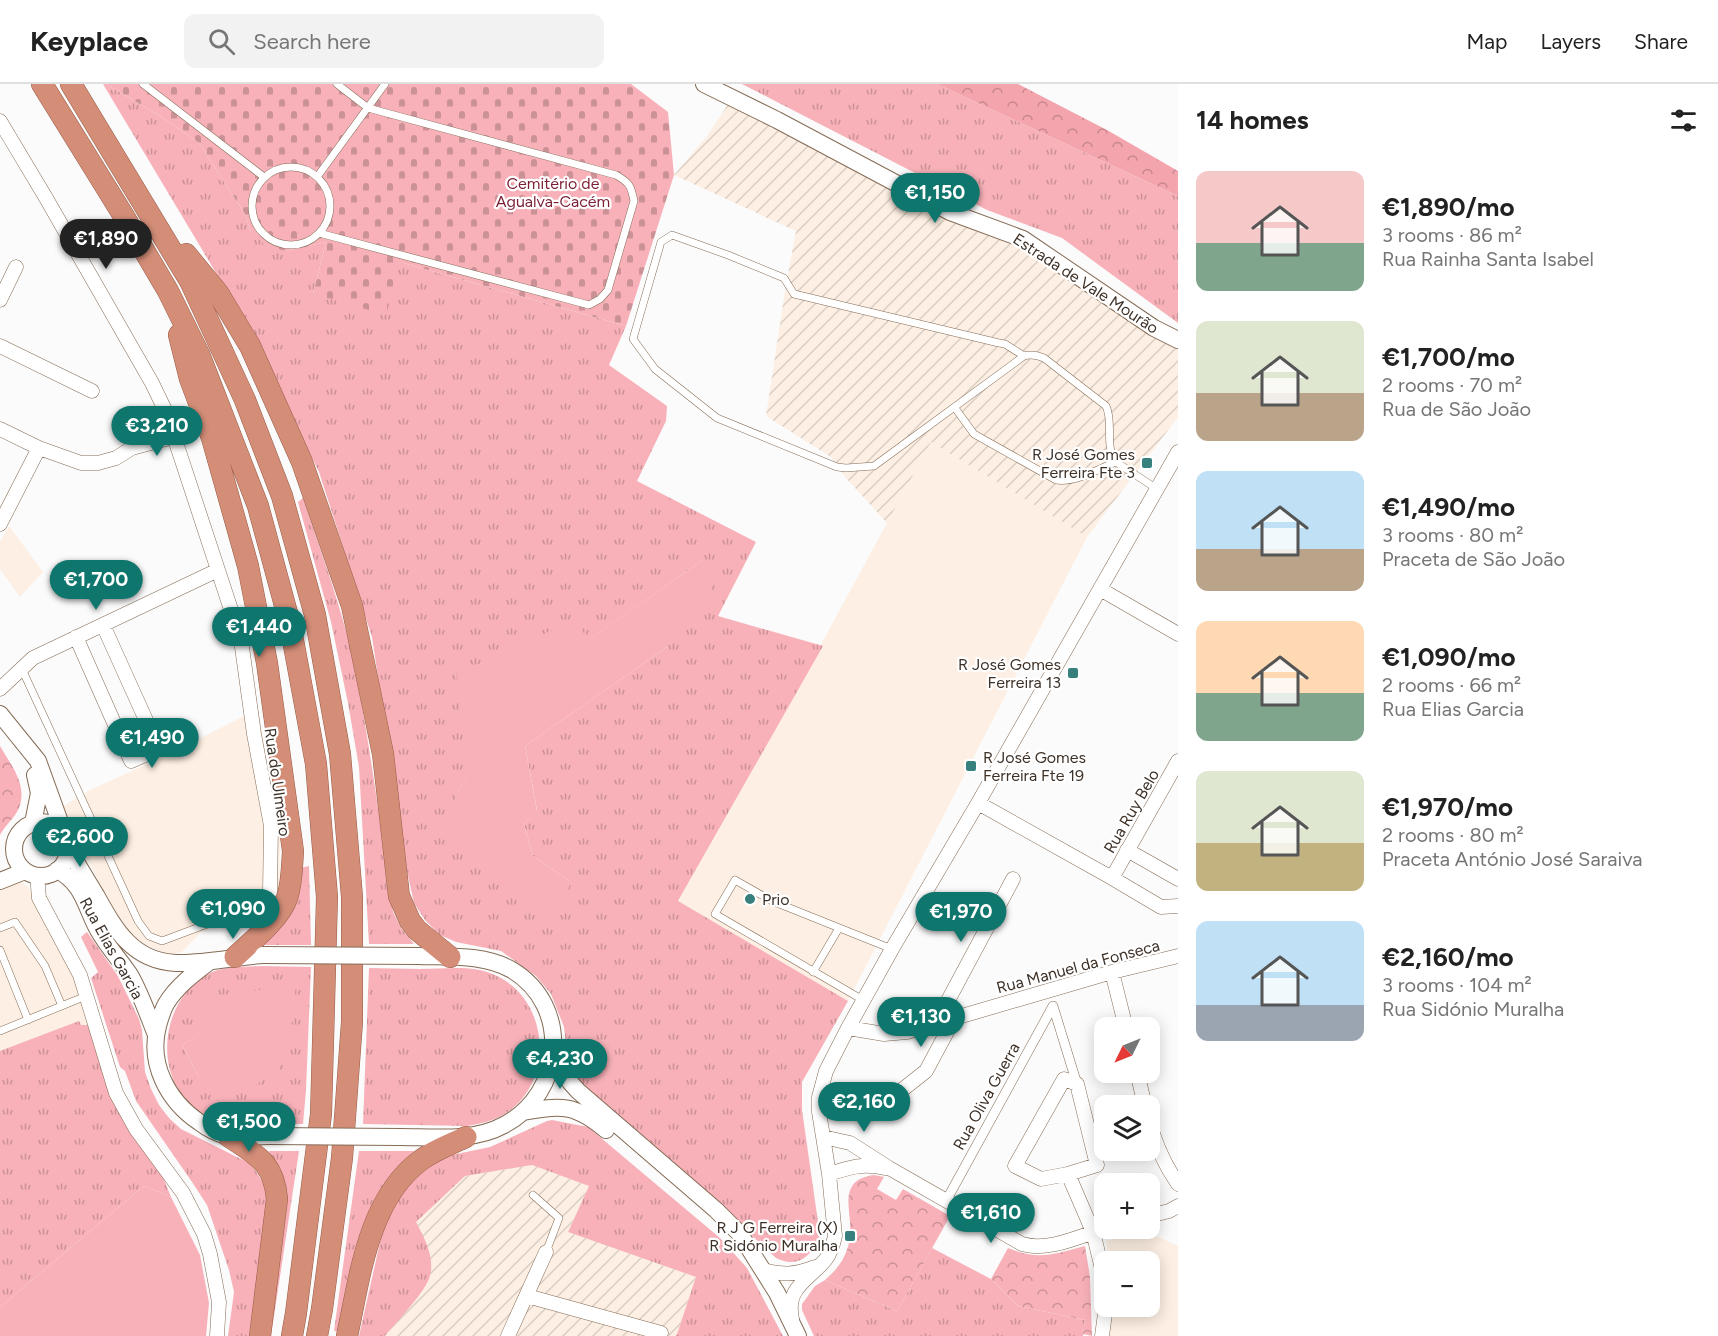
<!DOCTYPE html>
<html lang="en">
<head>
<meta charset="utf-8">
<style>
	:root { --surface:#fff; --page:#f2f2f2; --text:#222; --muted:#767676; --line:#e0e0e0; --accent:#0f766e }
	body { margin:0; font-family:Figtree,sans-serif; background:var(--page); color:var(--text); height:100vh; display:flex; flex-direction:column; font-size:22px; white-space:nowrap }
	* { box-sizing:border-box; margin:0 }
	p { font-size:20px; color:var(--muted) }
	.icon { flex:none; width:33px; height:33px; fill:none; stroke:currentColor; stroke-width:2; stroke-linecap:round; stroke-linejoin:round }
	.map { position:relative; flex:1; overflow:hidden }
	.panel { display:flex; flex-direction:column; background:var(--surface); width:540px }
	.panel>* { flex:none }
	.needle { width:39px; rotate:227deg }
	.fabs { position:absolute; left:1094px; top:933px; display:grid; gap:12px }
	.fabs a { display:grid; place-items:center; width:66px; height:66px; border-radius:12px; background:var(--surface); box-shadow:0 3px 15px #0003; font-size:30px }
	.price { position:absolute; translate:-50% -51px; padding:0 14px; border-radius:21px; background:var(--accent); color:#fff; font-size:20px; line-height:39px; filter:drop-shadow(0 2px 3px #0008) }
	.price::after { content:''; position:absolute; left:50%; top:36px; width:18px; height:14px; margin-left:-9px; background:inherit; clip-path:polygon(0 0,100% 0,50% 100%) }
	.price.active { background:#222; color:#fff }
	ul { padding:0; list-style:none }
	li { display:flex; align-items:center; gap:18px; height:150px; padding:0 18px }
	li span { display:grid; place-items:center; flex:none; width:168px; height:120px; border-radius:12px; color:#555 }
	li>.icon { margin-inline-start:auto }
	span .icon { width:72px; height:72px; fill:#fffc; stroke-width:1 }
	li b { font-size:26px }
	h2 { display:flex; justify-content:space-between; align-items:center; height:72px; padding:0 18px; font-size:26px }
	header { display:flex; align-items:center; gap:36px; box-sizing:border-box; height:84px; padding:0 30px; background:var(--surface); border-bottom:2px solid var(--line) }
	header strong { font-size:28px }
	nav { display:flex; gap:33px; margin-inline-start:auto; font-size:21px }
	.search { width:420px; height:54px; background:var(--page); display:flex; align-items:center; gap:15px; box-sizing:border-box; padding:0 21px; border-radius:12px; color:var(--muted); font-size:22px }
	main { display:flex; flex:1; min-height:0 }
	.map>svg:first-child { display:block }
</style>
</head>
<body>
<header>
<strong>Keyplace</strong>
<div class="search"><svg class="icon" aria-label="search" viewBox="0 0 24 24"><circle cx="10" cy="10" r="6"/><path d="M15 15l6 6"/></svg>Search here</div>
<nav><a>Map</a><a>Layers</a><a>Share</a></nav>
</header>
<main>
<div class="map">
<svg width="1178" height="1252" viewBox="0 0 1178 1252">
	<defs>
		<pattern id="industrial-furrows" width="10" height="10" patternUnits="userSpaceOnUse" patternTransform="scale(1.5)"><rect width="10" height="10" fill="#fdefe3"/><path d="M-1 1l2-2M0 10L10 0M9 11l2-2" fill="none" stroke="#dacdc3"/></pattern>
		<pattern id="grass-tufts" width="24" height="20" patternUnits="userSpaceOnUse" patternTransform="scale(1.5)"><rect width="24" height="20" fill="#f8b1b9"/><path d="M3 7l-1-3M5 7V3M7 7l1-3M15 17l-1-3M17 17v-4M19 17l1-3" fill="none" stroke="#ca9196"/></pattern>
		<pattern id="forest-crowns" width="20" height="18" patternUnits="userSpaceOnUse" patternTransform="scale(1.5)"><rect width="20" height="18" fill="#f4a4ad"/><path d="M2 6a3 3 0 1 1 6 0M12 15a3 3 0 1 1 6 0" fill="none" stroke="#c7868d"/></pattern>
		<pattern id="cemetery-stones" width="16" height="16" patternUnits="userSpaceOnUse" patternTransform="scale(1.5)"><rect width="16" height="16" fill="#f8b1b9"/><path d="M2 7V4a2 2 0 0 1 4 0v3zM10 15v-3a2 2 0 0 1 4 0v3z" fill="#ca9196"/></pattern>
		<pattern id="park-crowns" width="20" height="18" patternUnits="userSpaceOnUse" patternTransform="scale(1.5)"><rect width="20" height="18" fill="#f8b1b9"/><path d="M2 6a3 3 0 1 1 6 0M12 15a3 3 0 1 1 6 0" fill="none" stroke="#ca9196"/></pattern>
	</defs>
	<rect width="100%" height="100%" fill="#fbfbfb"/>
	<path fill="#fdefe3" d="M931 358 1087 453 848 917 678 818 750 691Z
		M9 442 43 488 20 513 0 485V458Z
		M258 625 280 754 279 810 263 827 201 848 182 868 168 871 134 855 106 813 62 723 90 706 167 671Z
		M21 797 29 804 72 891 89 941 0 976V803Z
		M1145 1147 1178 1162V1252H1108L1112 1223 1149 1222V1178L1110 1177 1106 1157Z"/>
	<path fill="url(#industrial-furrows)" d="M729 19 951 135 1033 170 1178 266V333L1087 453 931 358 887 439 846 394 831 373 766 332 785 207 796 147 674 91 707 52Z
		M532 1081 589 1102 568 1148 696 1193 677 1250 675 1252H385L416 1215 422 1148 415 1138 465 1092Z"/>
	<path fill="url(#grass-tufts)" fill-rule="evenodd" d="M103 0H106L160 32 199 59 245 130 251 148 286 167 326 158 313 210 400 178 626 242 609 281 667 322 666 337 637 397 756 458 718 532 823 562 678 817 848 917 802 998V1026L820 1152C815 1164 806 1178 791 1178 786 1178 780 1176 776 1174L664 1072 577 998 568 977 564 943 551 910 536 892 501 867 456 858 440 851 425 836 414 819 407 787 372 553 319 388 249 244ZM704 475 667 563 525 662 537 726 524 740 533 772 571 798 445 744 459 706 473 683 589 556Z
		M742 0H937L1178 112V239L1062 154 987 126Z
		M303 414C320 465 340 519 352 571 370 656 380 742 393 828L401 844 414 860H369L359 683 348 619 331 538 298 418Z
		M309 782 311 861H264L300 784Z
		M87 848 118 892 139 935 142 946 145 988 151 1005 159 1021 169 1034 181 1045 251 1080 264 1100 267 1110V1130L249 1252H228L234 1208 229 1186 207 1121 192 1098 136 1017 125 987 120 983 91 894 98 888 81 853Z
		M262 882 311 883 306 1006 303 1040H271L270 1043C247 1041 220 1041 199 1027 150 994 160 912 212 888 227 882 246 883 262 882ZM214 942 199 993 182 961Z
		M369 884C386 884 403 885 420 885 446 885 473 880 497 892 546 915 555 989 513 1024 500 1035 484 1039 467 1042L363 1040Z
		M79 937 81 941H89L106 996 128 1044 163 1093 171 1113 144 1102 0 1223V967Z
		M552 1036 588 1043 720 1154 747 1184 783 1252H675L677 1250 696 1193 568 1148 589 1102 532 1081 465 1092 416 1138C424 1153 435 1173 430 1192 426 1207 396 1239 385 1252H359L385 1136 395 1116 423 1083 447 1072 490 1063 547 1037Z
		M269 1067H299L271 1252H267L272 1078Z
		M359 1067H423L411 1074 341 1248 334 1247Z
		M932 1164 991 1195 1018 1222 1085 1236 1083 1252H814L802 1226V1220L815 1202 825 1196 897 1227Z"/>
	<path fill="url(#forest-crowns)" d="M937 0H1018L1107 46 1178 87V112Z"/>
	<path fill="url(#cemetery-stones)" d="M106 0H631L668 28 674 91 626 242 400 178 386 231 313 210 326 158 286 167 274 164 264 160 251 148 245 130 199 59 160 32Z"/>
	<path fill="url(#park-crowns)" d="M0 662C11 681 28 701 19 724 15 734 5 741 0 751Z
		M874 1091 884 1093 877 1105 896 1116 903 1105 950 1132 897 1227 825 1196C839 1184 848 1171 850 1152 853 1129 835 1096 874 1091Z
		M1085 1162 1090 1193 1092 1252 1083 1250 1085 1236 1018 1222 991 1195 1008 1164C1039 1177 1054 1170 1085 1162Z"/>
	<path fill="#f8b1b9" d="M704 475 723 489 667 563 525 662 537 727 524 740 533 772 571 798 560 827 526 824 444 744 459 706 473 682 460 633 457 590 572 537 590 555Z
		M296 901 291 946 279 987 250 1004 223 1009 207 1003 199 993 182 961 213 942 189 925 200 914Z
		M144 1102 171 1113 200 1171 209 1219 206 1252H0V1223Z"/>
	<g fill="none" stroke-linecap="round" stroke-linejoin="round">
		<defs>
			<path id="service" d="M143 0 264 93
				M252 122a39 39 0 1 1 78 0a39 39 0 1 1-78 0Z
				M317 93 385 0
				M319 149 589 221 600 215 608 206 634 117C631 102 630 99 616 91L368 24 337 0
				M1024 272 1005 260 999 259 794 210 784 194 728 171 672 151 661 158 633 255 655 285 717 334 837 383 846 384 874 382 1024 272C1031 270 1037 271 1044 274L1106 322C1114 339 1104 362 1116 378L1157 405
				M955 324 974 350 1056 396C1076 399 1098 385 1116 378
				M21 583 138 837 149 852 162 857 258 821 270 808
				M0 844 15 838 45 882 62 922
				M0 866 28 936
				M813 888 839 844
				M863 916 715 830 735 796 772 817 892 865
				M0 947 86 912
				M533 1111 559 1134 546 1168"/>
			<path id="pedestrian" d="M1053 922 1077 1000
				M946 1117 1053 922"/>
			<path id="minor" d="M0 37 46 114 152 299 166 328 241 556 254 650 271 742 270 808
				M0 216 16 183
				M0 262 92 307
				M0 345 39 364 81 379H98L116 374 132 364 166 328
				M132 364 173 353
				M0 440 39 364
				M1100 505 1178 550
				M76 553 131 677 159 665 103 541
				M0 605 33 574 218 486
				M978 719 1112 794 1161 823 1178 822
				M1127 766 1178 795
				M37 791 39 814 80 891 116 1009 136 1045 183 1109 204 1150 210 1170 219 1218 217 1252
				M1112 794 1178 677
				M1112 888 1126 944
				M936 939 1013 795
				M848 944 884 950 907 948 1112 888 1178 872
				M1137 988 1145 1022
				M902 1006 926 987 955 933
				M1149 1036C1155 1060 1164 1080 1178 1100
				M823 1053 850 1059 889 1084 1022 1160C1048 1168 1080 1152 1106 1144
				M829 1090C851 1083 863 1079 885 1084
				M1068 1090 1041 1095 1015 1082 1064 995 1077 1000 1097 1081 1068 1090 1093 1148 1104 1193
				M1149 1132 1169 1127 1178 1122
				M763 1186C784 1191 794 1191 815 1183
				M527 1212 661 1249
				M792 1235C785 1203 809 1196 826 1175 831 1168 833 1161 835 1152L829 1090 819 1028V1013L826 987 848 944 892 865 978 719 1178 368
				M508 1252 546 1168
				M1102 1252 1106 1222"/>
			<path id="tertiary" d="M704 0 777 36 950 128 1023 155 1154 244 1178 256
				M0 630 38 677 64 749
				M14 765a27 27 0 1 1 54 0a27 27 0 1 1-54 0Z
				M33 739 39 709 35 691
				M68 764C77 780 87 796 96 811 115 845 132 877 176 879 205 880 234 873 263 871
				M57 786C83 799 85 822 98 846 107 862 120 876 130 891 141 910 148 931 156 951
				M0 797 25 787
				M209 878C193 890 176 903 166 920 162 927 160 935 158 942 148 980 168 1017 199 1038 207 1044 218 1050 228 1052 241 1054 257 1052 270 1052
				M554 964 570 998 578 1007 716 1126 740 1150 777 1209 798 1252
				M523 1028C562 1021 575 1020 606 1046
				M400 1053C434 1053 473 1058 504 1041 564 1010 572 922 512 886 484 870 450 873 418 872"/>
			<path id="trunk" d="M42 0 125 134 168 207 199 270 258 422 290 540 316 680 327 813 321 1030 296 1229 292 1252
				M71 0 190 197 245 316 282 412 315 531 340 670 352 813V938L342 1074 322 1225 317 1252
				M186 170 218 209 250 262 302 378 352 522 383 670 399 812 410 837 417 846 450 873
				M179 251 190 295 212 354 248 482 267 579 293 767C292 783 292 799 287 814 280 835 251 858 235 873
				M228 1052C256 1071 274 1078 277 1115L260 1252
				M347 1252C360 1193 368 1115 421 1076 434 1066 451 1060 466 1053"/>
		</defs>
		<use href="#service" stroke="#846b54" stroke-width="8"/>
		<use href="#pedestrian" stroke="#846b54" stroke-width="10"/>
		<use href="#minor" stroke="#846b54" stroke-width="15"/>
		<use href="#tertiary" stroke="#846b54" stroke-width="18"/>
		<use href="#trunk" stroke="#985b46" stroke-width="22"/>
		<use href="#service" stroke="#fff" stroke-width="7"/>
		<use href="#pedestrian" stroke="#fff" stroke-width="9"/>
		<use href="#minor" stroke="#fff" stroke-width="14"/>
		<use href="#tertiary" stroke="#fff" stroke-width="16"/>
		<use href="#trunk" stroke="#d48e78" stroke-width="21"/>
		<defs>
			<path id="tertiary-bridge" d="M263 871 418 872
				M270 1052 400 1053"/>
		</defs>
		<use href="#tertiary-bridge" stroke="#846b54" stroke-width="18" stroke-linecap="butt"/>
		<use href="#tertiary-bridge" stroke="#fff" stroke-width="16"/>
	</g>
	<g fill="#38807e" stroke="#fff" stroke-width="2">
		<rect x="1141" y="373" width="12" height="12" rx="3"/>
		<rect x="1067" y="583" width="12" height="12" rx="3"/>
		<rect x="965" y="676" width="12" height="12" rx="3"/>
		<circle cx="750" cy="815" r="6"/>
		<rect x="844" y="1146" width="12" height="12" rx="3"/>
	</g>
	<g text-anchor="middle" stroke-width="4.5" stroke-linejoin="round" paint-order="stroke">
		<g font-size="16" fill="#7a1f34" stroke="#fff">
			<text x="553" y="105">Cemitério de<tspan x="553" dy="18">Agualva-Cacém</tspan></text>
		</g>
		<g font-size="16" fill="#3d3128" stroke="#fff">
			<text transform="translate(1086 199) rotate(33)" y="6">Estrada de Vale Mourão</text>
			<text transform="translate(278 698) rotate(82)" y="6">Rua do Ulmeiro</text>
			<text transform="translate(1131 727) rotate(-60)" y="6">Rua Ruy Belo</text>
			<text transform="translate(112 864) rotate(61)" y="6">Rua Elias Garcia</text>
			<text transform="translate(1078 882) rotate(-15)" y="6">Rua Manuel da Fonseca</text>
			<text transform="translate(986 1012) rotate(-61)" y="6">Rua Oliva Guerra</text>
		</g>
		<g font-size="16" fill="#3d3128" stroke="#fff" text-anchor="end">
			<text x="1135" y="376">R José Gomes<tspan x="1135" dy="18">Ferreira Fte 3</tspan></text>
			<text x="1061" y="586">R José Gomes<tspan x="1061" dy="18">Ferreira 13</tspan></text>
			<text x="983" y="679" text-anchor="start">R José Gomes<tspan x="983" dy="18">Ferreira Fte 19</tspan></text>
			<text x="762" y="821" text-anchor="start">Prio</text>
			<text x="838" y="1149">R J G Ferreira (X)<tspan x="838" dy="18">R Sidónio Muralha</tspan></text>
		</g>
	</g>
</svg>
<div class="fabs">
<a><svg class="needle" viewBox="-14 -14 28 28"><path d="M0-13l5 13h-10z" fill="#e53935"/><path d="M0 13l5-13h-10z" fill="#767676"/></svg></a>
<a><svg class="icon" aria-label="layers" viewBox="0 0 24 24"><path d="M12 4l9 5-9 5-9-5zM3 14l9 5 9-5"/></svg></a>
<a>+</a>
<a>−</a>
</div>
<b class="price" style="left:935px;top:140px">€1,150</b>
<b class="price active" style="left:106px;top:186px">€1,890</b>
<b class="price" style="left:157px;top:373px">€3,210</b>
<b class="price" style="left:96px;top:527px">€1,700</b>
<b class="price" style="left:259px;top:574px">€1,440</b>
<b class="price" style="left:152px;top:685px">€1,490</b>
<b class="price" style="left:80px;top:784px">€2,600</b>
<b class="price" style="left:233px;top:856px">€1,090</b>
<b class="price" style="left:961px;top:859px">€1,970</b>
<b class="price" style="left:921px;top:964px">€1,130</b>
<b class="price" style="left:560px;top:1006px">€4,230</b>
<b class="price" style="left:864px;top:1049px">€2,160</b>
<b class="price" style="left:249px;top:1069px">€1,500</b>
<b class="price" style="left:991px;top:1160px">€1,610</b>
</div>
<section class="panel">
<h2>14 homes<svg class="icon" aria-label="filters" viewBox="0 0 24 24"><path d="M4 7h16M4 17h16"/><circle cx="9" cy="7" r="2"/><circle cx="15" cy="17" r="2"/></svg></h2>
<ul>
<li><span style="background:linear-gradient(#f6c9c9 60%,#7fa58c 0)"><svg class="icon" aria-label="home" viewBox="0 0 24 24"><path d="M3 11l9-7 9 7M6 9v11h12V9"/></svg></span><div><b>€1,890/mo</b><p>3 rooms · 86 m²</p><p>Rua Rainha Santa Isabel</p></div></li>
<li><span style="background:linear-gradient(#dfe7d0 60%,#b9a48a 0)"><svg class="icon" aria-label="home" viewBox="0 0 24 24"><path d="M3 11l9-7 9 7M6 9v11h12V9"/></svg></span><div><b>€1,700/mo</b><p>2 rooms · 70 m²</p><p>Rua de São João</p></div></li>
<li><span style="background:linear-gradient(#bfe0f5 65%,#b9a48a 0)"><svg class="icon" aria-label="home" viewBox="0 0 24 24"><path d="M3 11l9-7 9 7M6 9v11h12V9"/></svg></span><div><b>€1,490/mo</b><p>3 rooms · 80 m²</p><p>Praceta de São João</p></div></li>
<li><span style="background:linear-gradient(#ffd9b3 60%,#7fa58c 0)"><svg class="icon" aria-label="home" viewBox="0 0 24 24"><path d="M3 11l9-7 9 7M6 9v11h12V9"/></svg></span><div><b>€1,090/mo</b><p>2 rooms · 66 m²</p><p>Rua Elias Garcia</p></div></li>
<li><span style="background:linear-gradient(#dfe7d0 60%,#c2b280 0)"><svg class="icon" aria-label="home" viewBox="0 0 24 24"><path d="M3 11l9-7 9 7M6 9v11h12V9"/></svg></span><div><b>€1,970/mo</b><p>2 rooms · 80 m²</p><p>Praceta António José Saraiva</p></div></li>
<li><span style="background:linear-gradient(#bfe0f5 70%,#9aa5b1 0)"><svg class="icon" aria-label="home" viewBox="0 0 24 24"><path d="M3 11l9-7 9 7M6 9v11h12V9"/></svg></span><div><b>€2,160/mo</b><p>3 rooms · 104 m²</p><p>Rua Sidónio Muralha</p></div></li>
</ul>
</section>
</main>
</body>
</html>
